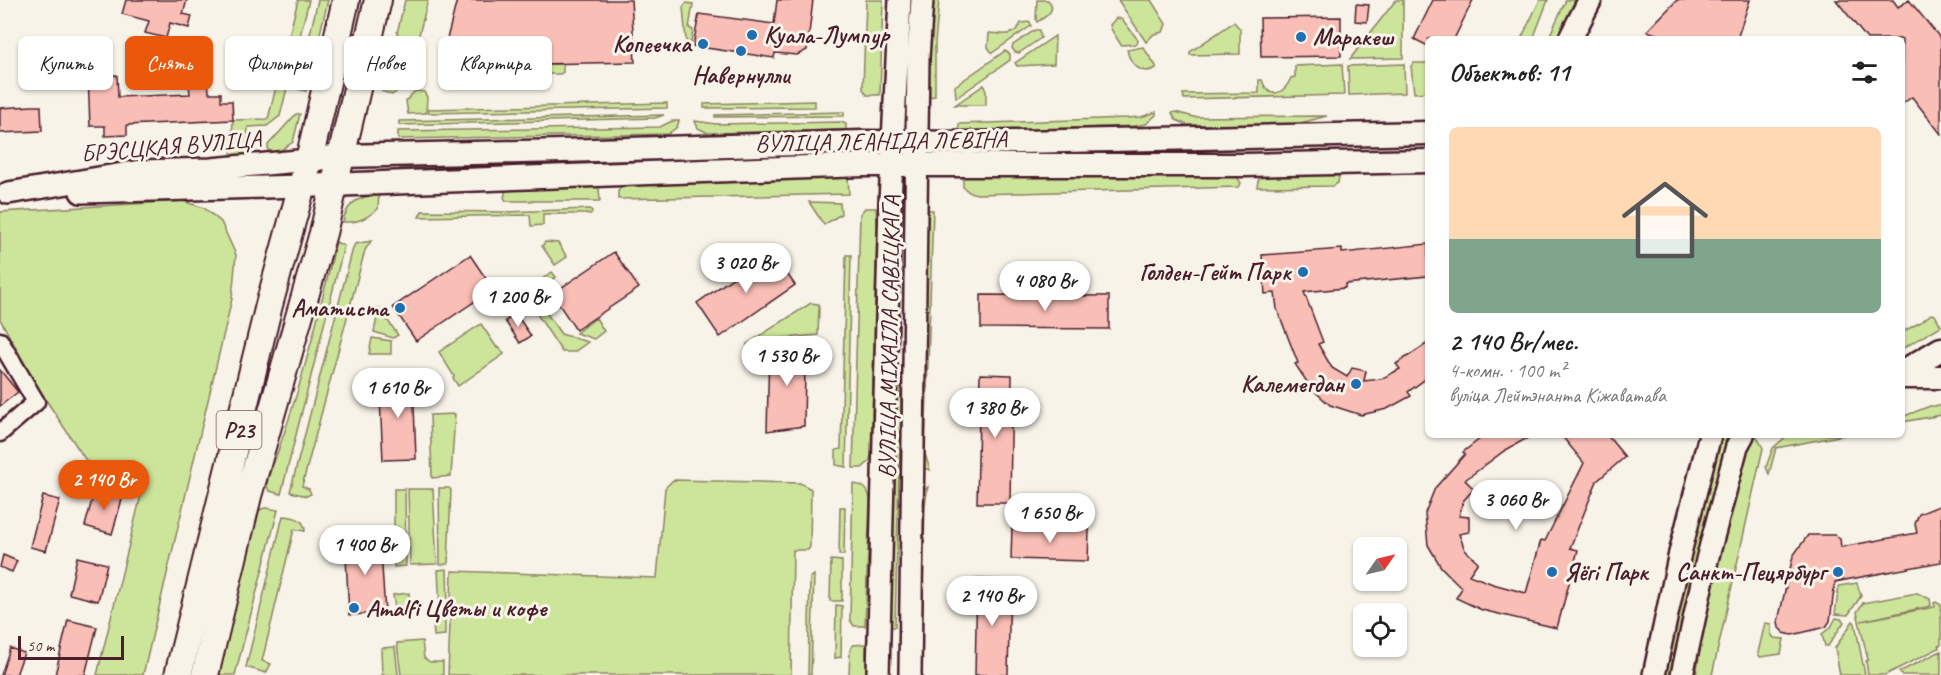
<!DOCTYPE html>
<html lang="ru">
<head>
<meta charset="utf-8">
<style>
	:root { --surface:#fff; --page:#f6f6f6; --text:#222; --muted:#767676; --line:#e0e0e0; --accent:#ea580c }
	body { margin:0; font-family:Caveat,sans-serif; background:var(--page); color:var(--text); height:100vh; display:flex; flex-direction:column; font-size:22px; white-space:nowrap }
	* { box-sizing:border-box; margin:0 }
	p { font-size:20px; color:var(--muted) }
	.icon { flex:none; width:33px; height:33px; fill:none; stroke:currentColor; stroke-width:2; stroke-linecap:round; stroke-linejoin:round }
	.map { position:relative; flex:1; overflow:hidden }
	.panel { position:absolute; left:1425px; top:36px; width:480px; height:402px; display:flex; flex-direction:column; background:var(--surface); border-radius:9px; box-shadow:0 2px 4px #0004 }
	.panel>* { flex:none }
	.hud { position:absolute; left:18px; top:36px; width:570px; height:54px; display:flex; gap:12px }
	.needle { width:39px; rotate:56deg }
	.tools { position:absolute; left:1353px; top:537px; display:grid; gap:12px }
	.tools a { display:grid; place-items:center; width:54px; height:54px; border-radius:9px; background:var(--surface); box-shadow:0 2px 4px #0004; font-size:30px }
	.scale { position:absolute; left:18px; bottom:15px; width:106px; box-sizing:border-box; padding-left:6px; border:3px solid #4a1f2b; border-top:0; font-size:16px; line-height:21px; white-space:nowrap; color:#4a1f2b; -webkit-text-stroke:4px #f7f3e8; paint-order:stroke }
	.price { position:absolute; translate:-50% -51px; padding:0 14px; border-radius:21px; background:#fff; color:#222; font-size:20px; line-height:39px; filter:drop-shadow(0 2px 3px #0008) }
	.price::after { content:''; position:absolute; left:50%; top:36px; width:18px; height:14px; margin-left:-9px; background:inherit; clip-path:polygon(0 0,100% 0,50% 100%) }
	.price.current { background:var(--accent); color:#fff }
	ul { padding:0; list-style:none }
	li { display:grid; align-content:center; gap:12px; height:318px; padding:0 24px }
	li+li { border-top:2px solid var(--line) }
	li span { display:grid; place-items:center; height:186px; border-radius:9px; color:#555 }
	li>.icon { margin-inline-start:auto }
	span .icon { width:108px; height:108px; fill:#fffc; stroke-width:1 }
	li b { font-size:26px }
	h2 { display:flex; justify-content:space-between; align-items:center; height:72px; padding:0 24px; font-size:26px }
	.pill { padding:0 21px; border-radius:9px; background:var(--surface); box-shadow:0 2px 4px #0004; font-size:21px; line-height:54px }
	.pill.current { background:var(--accent); color:#fff }
	.map>svg:first-child { display:block }
</style>
</head>
<body>
<div class="map">
<svg width="1941" height="675" viewBox="0 0 1941 675">
	<rect width="100%" height="100%" fill="#f7f3e8"/>
	<filter id="ink" filterUnits="userSpaceOnUse"><feTurbulence type="fractalNoise" baseFrequency=".0167" numOctaves="2"/><feDisplacementMap in="SourceGraphic" scale="12" xChannelSelector="R" yChannelSelector="G"/><feConvolveMatrix kernelMatrix="1 2 1 2 8 2 1 2 1" color-interpolation-filters="sRGB"/></filter>
	<g filter="url(#ink)">
		<path fill="#cde59b" stroke="#8c8263" stroke-width="1.5" d="M298 0H309L280 116 267 126 248 127 247 155H231L233 120 268 119Z
			M318 0H328L306 91 297 89Z
			M405 0H428L413 58 397 33Z
			M866 0H883L880 95H867L863 89Z
			M931 0H939L935 43V96L928 97Z
			M1037 0H1048C1058 10 1045 17 1037 22L1036 20Z
			M1118 0H1151L1166 24 1163 32 1154 34 1146 42Z
			M1396 0H1403V58L1350 59Z
			M1540 0H1548L1533 39H1521Z
			M1566 0H1575L1557 39H1548Z
			M686 3 693 4 689 28 693 30 691 43 686 41 683 7Z
			M1116 18 1122 19 1138 40 1137 44 1121 45 1111 29 1110 25Z
			M1030 22 1031 26 992 53 988 47 989 33C1003 34 1014 38 1021 23Z
			M1234 22 1240 29V54L1190 55V52Z
			M1035 30H1039L1041 38 1019 53 1015 52 1012 48 1013 45Z
			M1055 36 1054 64 1017 66 1015 63Z
			M1143 47 1156 66V68C1142 77 1130 64 1127 50Z
			M393 49H398L408 72 404 86 392 95 382 91Z
			M1005 51 1010 54V60L956 98 955 86Z
			M1414 63H1428V92L1414 93 1411 66Z
			M563 64V72L560 74H534L531 71 532 65Z
			M1342 64 1344 95 1184 99 1183 94 1259 93V80H1262C1269 101 1284 94 1291 78L1295 77V66Z
			M1404 64 1405 93 1349 95 1348 66Z
			M984 85 986 91V105H955Z
			M415 91 424 92 427 97 426 113 408 114 406 101Z
			M815 101V107L704 108V104Z
			M667 103V108L428 113 429 109Z
			M844 112V116L715 117V115Z
			M1156 112V115L1146 124 1134 126 959 132V124L1127 118 1141 117Z
			M1175 112 1194 117 1327 116 1297 124 1187 125 1176 120 1172 113Z
			M296 114H300L293 142 281 150 268 152V145Z
			M664 115 655 118 399 125V121Z
			M672 121H679L677 127 668 134 398 139V131L660 127Z
			M695 121 716 124 841 122 846 124V130L708 133 698 128Z
			M692 156 656 163 400 169V165Z
			M1282 169 1339 176 1338 183 1333 186 1257 187C1258 171 1268 171 1282 169Z
			M1234 172 1241 183 1239 187 977 194 969 192 963 187V177L1059 173Z
			M848 176 849 194 618 199V192L622 184Z
			M533 183 597 185 599 189 600 201H506L504 197 506 190Z
			M379 194 378 209C366 218 359 223 343 222 347 201 360 197 379 194Z
			M183 201 204 208 221 222 236 255 232 299 143 675H97L143 487 99 476 85 459 40 391 0 319V212Z
			M809 202 840 203 841 214 824 225Z
			M865 208H876L877 224 871 456 869 462 862 468H853L860 214Z
			M590 209 592 211 591 214H543V225L531 226 530 215 419 217 422 211 505 212Z
			M923 210H933L925 454 930 470 923 468Z
			M371 241 365 250 302 486 309 489 311 494 307 496 290 492 353 248 355 244Z
			M336 242 344 246 281 494 270 491 267 487 268 478C298 401 317 322 336 242Z
			M545 242 558 243 567 257 555 265 542 246Z
			M846 255H851L846 467 836 465V450L841 449Z
			M552 272 556 277 540 288 536 298 561 334 588 342 574 352H562L523 293Z
			M811 303 818 304 819 307 818 335 764 340 748 351 747 344Z
			M379 308 398 335 393 338 374 332Z
			M1931 314 1935 315 1941 326 1902 349V332L1921 322Z
			M596 318 604 331 594 339 576 333Z
			M481 324 497 348 499 347 504 354 458 386 453 378 454 376 439 352Z
			M372 338 391 341V354H369Z
			M896 361 901 398 895 627H886Z
			M1930 406H1941V415L1902 422V417Z
			M455 414 451 476 432 478 430 415Z
			M1715 435H1730L1709 510 1675 675H1666Z
			M1756 435 1763 448 1712 675H1696L1707 611 1726 529 1743 461Z
			M1788 435H1845L1776 448 1769 474 1766 467 1773 448Z
			M673 480 800 483 811 489 810 547 808 550H793L791 675H448L452 571 657 578 665 488Z
			M853 484C863 485 868 488 870 499L865 626H854L850 620Z
			M928 487 925 505 922 627H915L920 494Z
			M439 488H449L451 490 448 564 440 565Z
			M394 489H405L406 566 394 567Z
			M408 489H433L437 564 410 565Z
			M840 507H845L844 555H839Z
			M266 508 278 510 235 675H215L256 515 261 509Z
			M283 516C293 517 305 518 305 531L294 529 262 661 271 664 266 673 246 667Z
			M831 560 842 561V601H830Z
			M447 569 448 608 440 609 438 570Z
			M814 575 811 675H808L810 578Z
			M1857 583 1861 596 1848 615 1835 614 1839 586Z
			M409 593 411 608 395 609 393 595Z
			M1917 593 1930 599 1931 606 1861 621 1935 607 1934 603 1936 602 1941 605V645L1938 646 1939 648 1885 675H1868L1866 661 1868 660 1857 612 1863 603Z
			M836 605 842 606 841 657 835 658Z
			M445 611V635L434 636 432 612Z
			M1836 618 1841 619 1844 622 1828 646H1825L1822 634 1831 627Z
			M1853 621 1855 623 1865 675H1840L1835 648Z
			M1765 623 1771 624V634L1774 638 1784 639 1781 654 1760 657 1758 653Z
			M422 641 424 658 430 662H443V675H401L397 643Z
			M866 644V675H849L850 650 853 645Z
			M395 647 398 675H382L381 648Z
			M1941 651V675H1902L1899 672Z"/>
		<path fill="#f9beb6" stroke="#4a1f2b" stroke-width="1.5" d="M126 0H187L183 14 192 16 189 28 170 23 166 38 145 33 149 21 122 14Z
			M457 0H631L635 62 440 66Z
			M777 0H813L807 50 797 55 775 53 774 58 693 46 699 14 774 24Z
			M1433 0H1473L1454 39H1428V46L1414 39Z
			M1677 0H1750L1737 39H1671L1647 31Z
			M1836 0H1893L1898 7 1909 0 1941 39V134L1912 97 1902 104V39H1867Z
			M1356 4 1369 5 1367 22 1355 21Z
			M1341 17V56L1261 57 1260 18Z
			M207 66 209 93H221V101H232L233 120 127 125V135L105 136V126H90L88 76 117 75 118 97 190 94 187 67Z
			M32 106H41L42 131 0 133V108Z
			M1428 244V276L1345 284V288L1304 292 1323 342 1318 344 1332 368 1347 377 1352 368 1366 371 1364 381 1381 379 1400 369 1396 364 1428 343V377L1408 392 1411 396 1387 409 1361 415 1330 405 1311 388 1295 364 1298 363 1277 309 1275 293 1265 294 1262 255 1342 249V253Z
			M771 251 795 285 720 337 697 303Z
			M614 252 639 288 576 330 552 294Z
			M470 255 493 289 416 341 393 307Z
			M981 295 1109 296V329L981 328Z
			M516 314 531 336 520 343 505 321Z
			M811 344 810 367 805 368 804 426 767 431 769 349Z
			M0 370 18 392 0 406Z
			M980 374 1012 375 1010 503H977Z
			M413 378 416 459 383 460 379 379Z
			M1485 435H1533L1504 451 1465 480 1474 489 1464 500 1459 516 1469 517V532L1459 534 1465 550 1478 562 1469 575 1493 584 1526 593 1541 540 1545 541 1584 463 1561 435H1607L1625 457 1597 481 1570 548 1578 550 1557 628 1482 610 1456 598 1462 588 1441 567 1428 545 1425 513 1435 488 1465 454 1463 452Z
			M95 489 123 496 112 534 85 526Z
			M43 496 60 500 46 551 30 547Z
			M1941 505V562L1835 582 1830 621 1826 627 1792 635 1784 633 1779 628 1778 621 1793 556 1808 535H1835L1840 539 1841 547 1917 533 1915 524 1919 514Z
			M1012 526 1089 529 1088 561 1011 559Z
			M380 536 385 613 349 615 345 538Z
			M3 555 17 561 12 572 0 567Z
			M77 557 107 564 98 601 69 594Z
			M977 579 1010 580 1008 675H975Z
			M68 620 97 627 85 675H55Z
			M10 648 24 653 16 675H1Z"/>
		<g fill="none" stroke-linecap="round" stroke-linejoin="round">
			<defs>
				<path id="minor" d="M0 341 36 402 0 433"/>
				<path id="tertiary" d="M81 192 302 186
					M8 193 141 171 211 169 309 160
					M878 675 890 202 900 0
					M910 675 918 58 922 0
					M1654 675 1680 553 1710 435
					M1682 675 1707 560 1737 446 1743 435"/>
				<path id="secondary" d="M1570 39 1590 0
					M309 160 341 156 562 151 862 142 970 143 1428 133
					M302 186 863 165H1245L1428 161
					M1902 372 1941 349
					M1902 377H1941"/>
				<path id="primary" d="M178 675 269 305 309 160 346 0
					M205 675 248 496 323 233 378 0"/>
			</defs>
			<use href="#minor" stroke="#4a1f2b" stroke-width="21"/>
			<use href="#tertiary" stroke="#4a1f2b" stroke-width="26"/>
			<use href="#secondary" stroke="#4a1f2b" stroke-width="27"/>
			<use href="#primary" stroke="#4a1f2b" stroke-width="30"/>
			<use href="#minor" stroke="#f7f3e8" stroke-width="16"/>
			<use href="#tertiary" stroke="#f7f3e8" stroke-width="21"/>
			<use href="#secondary" stroke="#f7f3e8" stroke-width="22"/>
			<use href="#primary" stroke="#f7f3e8" stroke-width="26"/>
		</g>
	</g>
	<g fill="#1f6fb2" stroke="#f7f3e8" stroke-width="2">
		<circle cx="752" cy="35" r="6"/>
		<circle cx="1301" cy="37" r="6"/>
		<circle cx="703" cy="44" r="6"/>
		<circle cx="741" cy="51" r="6"/>
		<circle cx="1303" cy="272" r="6"/>
		<circle cx="400" cy="308" r="6"/>
		<circle cx="1356" cy="384" r="6"/>
		<circle cx="1552" cy="572" r="6"/>
		<circle cx="1838" cy="572" r="6"/>
		<circle cx="354" cy="608" r="6"/>
	</g>
	<g text-anchor="middle" stroke-width="6" stroke-linejoin="round" paint-order="stroke">
		<rect fill="#f7f3e8" stroke="#7e5f64" stroke-width="1.5" x="216.5" y="411" width="45" height="38" rx="4.5"/>
		<g font-size="22" font-weight="bold" fill="#4a1f2b">
			<text x="239" y="438">Р23</text>
		</g>
		<g font-size="24" font-weight="bold" fill="#4a1f2b" stroke="#f7f3e8" text-anchor="end">
			<text x="764" y="43" text-anchor="start">Куала-Лумпур</text>
			<text x="1313" y="45" text-anchor="start">Маракеш</text>
			<text x="691" y="52">Копеечка</text>
			<text x="741" y="83" text-anchor="middle">Навернулли</text>
			<text x="1291" y="280">Голден-Гейт Парк</text>
			<text x="388" y="316">Аматиста</text>
			<text x="1344" y="392">Калемегдан</text>
			<text x="1564" y="580" text-anchor="start">Яёгі Парк</text>
			<text x="1826" y="580">Санкт-Пецярбург</text>
			<text x="366" y="616" text-anchor="start">Amalfi Цветы и кофе</text>
		</g>
		<g font-size="24" fill="#4a1f2b" stroke="#f7f3e8">
			<text transform="translate(881 141) rotate(-1)" y="8">ВУЛІЦА ЛЕАНІДА ЛЕВІНА</text>
			<text transform="translate(171 146) rotate(-5)" y="8">БРЭСЦКАЯ ВУЛІЦА</text>
			<text transform="translate(889 337) rotate(-89)" y="8">ВУЛІЦА МІХАІЛА САВІЦКАГА</text>
		</g>
	</g>
</svg>
<div class="tools">
<a><svg class="needle" viewBox="-14 -14 28 28"><path d="M0-13l5 13h-10z" fill="#e53935"/><path d="M0 13l5-13h-10z" fill="#767676"/></svg></a>
<a><svg class="icon" aria-label="locate" viewBox="0 0 24 24"><circle cx="12" cy="12" r="6"/><path d="M12 2v4M12 18v4M2 12h4M18 12h4"/></svg></a>
</div>
<div class="scale">50 m</div>
<b class="price" style="left:746px;top:294px">3 020 Br</b>
<b class="price" style="left:1045px;top:312px">4 080 Br</b>
<b class="price" style="left:518px;top:328px">1 200 Br</b>
<b class="price" style="left:787px;top:387px">1 530 Br</b>
<b class="price" style="left:398px;top:419px">1 610 Br</b>
<b class="price" style="left:995px;top:439px">1 380 Br</b>
<b class="price current" style="left:104px;top:511px">2 140 Br</b>
<b class="price" style="left:1516px;top:531px">3 060 Br</b>
<b class="price" style="left:1050px;top:544px">1 650 Br</b>
<b class="price" style="left:365px;top:576px">1 400 Br</b>
<b class="price" style="left:992px;top:627px">2 140 Br</b>
<div class="hud">
<a class="pill">Купить</a>
<a class="pill current">Снять</a>
<a class="pill">Фильтры</a>
<a class="pill">Новое</a>
<a class="pill">Квартира</a>
</div>
<section class="panel">
<h2>Объектов: 11<svg class="icon" aria-label="filters" viewBox="0 0 24 24"><path d="M4 7h16M4 17h16"/><circle cx="9" cy="7" r="2"/><circle cx="15" cy="17" r="2"/></svg></h2>
<ul>
<li><span style="background:linear-gradient(#ffd9b3 60%,#7fa58c 0)"><svg class="icon" aria-label="home" viewBox="0 0 24 24"><path d="M3 11l9-7 9 7M6 9v11h12V9"/></svg></span><div><b>2 140 Br/мес.</b><p>4-комн. · 100 m²</p><p>вуліца Лейтэнанта Кіжаватава</p></div></li>
</ul>
</section>
</div>
</body>
</html>
